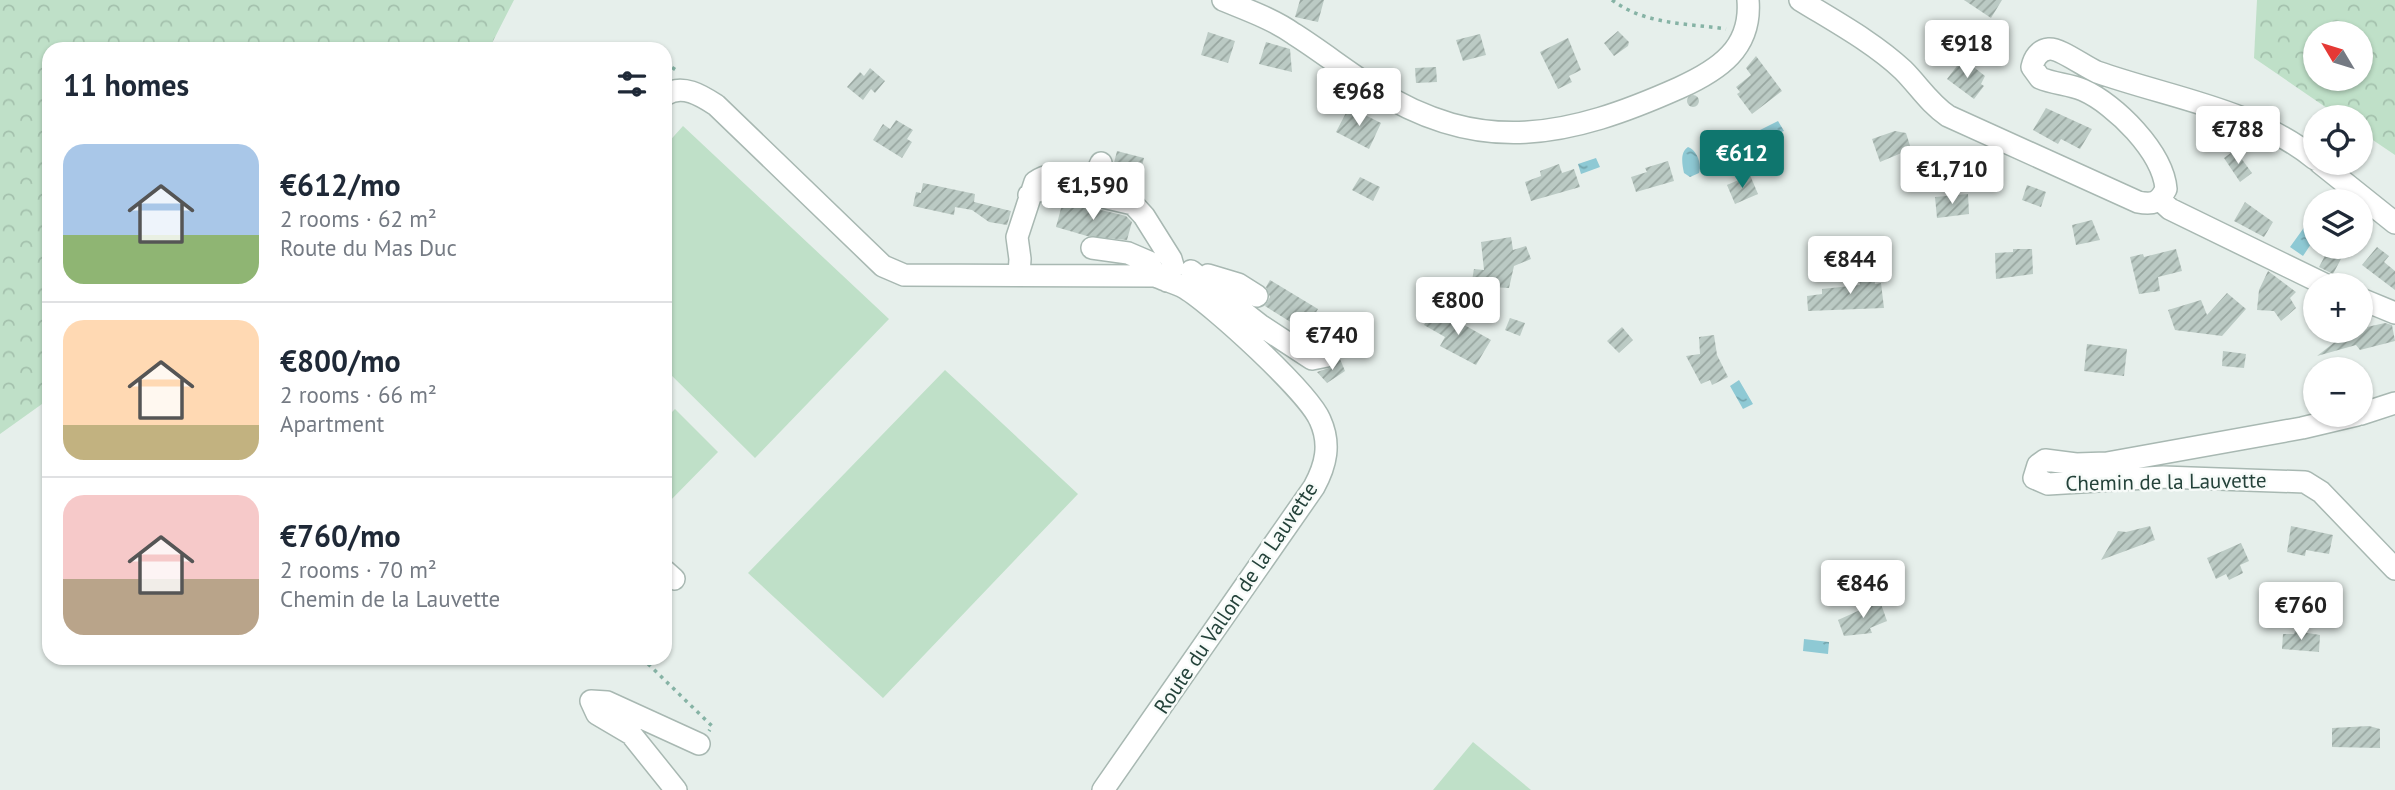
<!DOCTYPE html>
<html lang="en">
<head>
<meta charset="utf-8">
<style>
	:root { --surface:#fff; --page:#f6f6f7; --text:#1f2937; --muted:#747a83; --line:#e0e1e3; --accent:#0f766e }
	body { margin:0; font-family:"PT Sans",sans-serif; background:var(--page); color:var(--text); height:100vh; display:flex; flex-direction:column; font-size:26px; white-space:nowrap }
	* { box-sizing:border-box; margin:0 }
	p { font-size:23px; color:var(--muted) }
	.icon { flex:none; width:38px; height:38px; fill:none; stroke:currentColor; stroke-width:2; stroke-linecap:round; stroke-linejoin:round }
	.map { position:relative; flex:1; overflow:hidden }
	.drawer { position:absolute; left:42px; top:42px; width:630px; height:623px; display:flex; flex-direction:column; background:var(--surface); border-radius:21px; box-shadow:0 2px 5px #0004 }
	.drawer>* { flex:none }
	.needle { width:46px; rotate:308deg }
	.tools { position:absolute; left:2303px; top:21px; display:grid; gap:14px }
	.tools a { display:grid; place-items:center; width:70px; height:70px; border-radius:50%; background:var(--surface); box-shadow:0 2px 5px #0004; font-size:35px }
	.price { position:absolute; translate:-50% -60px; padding:0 16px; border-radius:7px; background:#fff; color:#222; font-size:23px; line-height:46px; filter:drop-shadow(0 2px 4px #0008) }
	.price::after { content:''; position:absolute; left:50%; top:42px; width:21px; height:16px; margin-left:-10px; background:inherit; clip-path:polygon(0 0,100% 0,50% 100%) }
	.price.active { background:var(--accent); color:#fff }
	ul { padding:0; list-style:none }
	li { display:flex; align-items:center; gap:21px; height:175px; padding:0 21px }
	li+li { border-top:2px solid var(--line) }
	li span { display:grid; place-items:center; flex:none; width:196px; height:140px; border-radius:21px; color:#555 }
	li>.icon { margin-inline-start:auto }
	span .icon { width:84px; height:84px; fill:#fffc; stroke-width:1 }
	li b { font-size:30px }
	h2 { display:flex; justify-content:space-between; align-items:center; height:84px; padding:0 21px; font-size:30px }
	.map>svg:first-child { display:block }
</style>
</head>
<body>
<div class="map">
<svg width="2395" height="790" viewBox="0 0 2395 790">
	<defs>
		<pattern id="forest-crowns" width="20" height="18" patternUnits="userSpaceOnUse" patternTransform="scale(1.75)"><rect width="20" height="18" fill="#bfe0c8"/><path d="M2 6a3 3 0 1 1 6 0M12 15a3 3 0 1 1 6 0" fill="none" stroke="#a4c1ad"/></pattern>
		<pattern id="water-ripples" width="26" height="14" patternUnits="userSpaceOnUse" patternTransform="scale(1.75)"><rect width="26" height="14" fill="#8ec9d4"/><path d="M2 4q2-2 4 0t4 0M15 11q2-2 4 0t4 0" fill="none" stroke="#74a5ad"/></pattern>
		<pattern id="building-hatch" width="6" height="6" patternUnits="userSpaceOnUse" patternTransform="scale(1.75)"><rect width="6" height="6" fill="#bbcac4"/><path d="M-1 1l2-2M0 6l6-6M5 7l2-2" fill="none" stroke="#98a6a0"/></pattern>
	</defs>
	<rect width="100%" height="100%" fill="#e6efeb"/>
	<path fill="url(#forest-crowns)" fill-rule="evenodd" d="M0 0H514L489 49H49V399L0 434Z
		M2257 0H2395V155L2361 132V117H2340L2254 58ZM2315 33H2361V79H2315Z"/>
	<path fill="#bfe0c8" d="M683 126 889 319 755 458 665 369V146Z
		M945 370 1078 494 883 698 748 573Z
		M675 409 718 452 665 506V419Z
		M1473 742 1531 790H1433Z"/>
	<path fill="url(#water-ripples)" d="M1778 121 1784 131 1762 139 1760 130Z
		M1688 147C1697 150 1702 164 1699 173L1690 177 1684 173C1682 164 1680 152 1688 147Z
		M1596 158 1600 167 1581 174 1578 164Z
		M2308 222 2315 228V238L2303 256 2290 247Z
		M1739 380 1753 404 1743 409 1730 386Z
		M1804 639 1829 642 1828 654 1803 651Z"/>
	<path fill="url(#building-hatch)" d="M1300 0H1324L1318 22 1295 17Z
		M1964 0H2002L1991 18Z
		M1618 31 1629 42 1628 46 1614 56 1604 43Z
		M1208 32 1235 41 1228 63 1201 55Z
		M1480 34 1486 55 1463 61 1456 40Z
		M1568 38 1581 70 1569 76 1572 82 1558 89 1540 52Z
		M1266 42 1290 49 1292 72 1259 64Z
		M1756 56 1782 91 1752 114 1737 94 1740 92 1736 87 1751 75 1746 68Z
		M1960 62 1967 69 1971 65 1985 76 1981 84 1984 86 1974 99 1947 79Z
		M1436 67 1437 82 1416 83 1415 68Z
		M870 68 885 81 875 93 871 89 863 100 847 87 860 72 864 76Z
		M1687 101a6 6 0 1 1 12 0a6 6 0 1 1-12 0Z
		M1349 107 1381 123 1369 149 1336 132Z
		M2046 108 2092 129 2080 149 2061 139 2058 144 2033 130Z
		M896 120 913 130 907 139 912 142 902 158 873 140 883 124 890 129Z
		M1895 131 1906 133 1911 149 1880 162 1872 139Z
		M2235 150 2252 173 2240 182 2224 158Z
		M1117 151 1144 158 1138 182 1111 175Z
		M1668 161 1674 181 1636 192 1631 177 1647 172 1645 168Z
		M1559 164 1562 173 1574 169 1580 187 1531 201 1525 182 1541 176 1540 171Z
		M1750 175 1758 194 1735 204 1727 185Z
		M1360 177 1380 187 1373 201 1352 190Z
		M923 183 975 194 974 202 1011 211 1007 225 989 222 972 210 955 207 954 215 913 206 916 192 921 193Z
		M2027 185 2046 192 2041 207 2022 200Z
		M1968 194 1969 214 1937 218 1935 197Z
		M1063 201 1126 216 1132 222 1127 240 1087 236 1056 227Z
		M2245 202 2273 222 2264 237 2234 221Z
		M2092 220 2100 240 2076 245 2072 225Z
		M1511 237 1513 250 1526 246 1531 259 1514 266 1509 288 1471 286 1474 269 1484 270 1481 242Z
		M2377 247 2389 256 2384 262 2395 271V290L2362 265Z
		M2013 249H2032L2033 274 1996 279 1995 253 2013 252Z
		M2176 249 2182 271 2158 277 2160 291 2139 294 2130 257 2143 254 2144 257Z
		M2328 250 2342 257 2333 274 2319 267Z
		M1874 271 1875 284 1881 283 1884 308 1808 311 1807 296 1822 294V289L1860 285 1858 272Z
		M2268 271 2296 292 2290 298 2296 308 2281 321 2274 311 2257 310 2259 290Z
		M1270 280 1318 309 1305 331 1265 306 1270 297 1266 287Z
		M2227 293 2246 309 2222 336 2175 330 2168 310 2201 300 2207 315Z
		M1434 308 1491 340 1476 365 1440 346 1445 337 1424 325Z
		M1510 318 1525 323 1520 336 1505 330Z
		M2385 323 2392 325 2395 341 2360 350 2356 345 2317 356 2349 331Z
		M1622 327 1633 340 1619 353 1607 341Z
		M1714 335 1717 355 1728 377 1712 385 1710 380 1701 384 1686 356 1700 354 1699 337Z
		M2087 344 2127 349 2124 376 2084 371Z
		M2223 351 2246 354 2244 368 2222 366Z
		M1340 359 1345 371 1327 383 1317 372 1335 366Z
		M2150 526 2155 540 2101 560 2118 531 2126 532Z
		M2291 526 2333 535 2329 554 2306 550 2305 556 2287 552Z
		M2241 543 2249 561 2240 565 2243 573 2229 580 2226 574 2216 579 2207 558Z
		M1880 601 1887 621 1870 628 1872 633 1844 636 1838 620Z
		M2295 631 2320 635 2319 652 2282 649 2283 634H2294Z
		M2369 726 2380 729V748L2332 747V728Z"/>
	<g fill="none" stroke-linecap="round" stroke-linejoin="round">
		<defs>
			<path id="minor" d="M1223 0C1247 10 1273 19 1294 34 1321 51 1346 71 1373 88 1481 157 1569 137 1679 88 1719 70 1752 48 1748 0
				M1800 0C1834 21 1873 42 1903 70 1919 86 1929 103 1948 116L2138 202C2153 205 2159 203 2166 189 2163 152 2115 104 2083 90 2069 84 2054 84 2040 78L2032 67C2034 58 2039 50 2049 49 2060 48 2085 67 2097 72 2171 98 2253 109 2315 159
				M665 95C682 83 702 96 716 105L883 266 904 275 1155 276C1164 280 1176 283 1185 288 1213 305 1308 392 1320 420 1331 444 1326 465 1314 487L1103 790
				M2320 163 2395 223
				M1029 195 1051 185 1133 204 1144 216 1171 259 1173 266 1167 281
				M2160 200 2170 209 2326 285
				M1092 248 1128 253 1149 262 1155 276
				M1191 271 1260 325 1312 359 1327 356
				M1019 275 1020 259 1017 237 1035 182C1056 167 1076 180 1097 172L1101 163
				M1208 275 1238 284 1257 296
				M2361 299 2395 313
				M2361 414 2395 403
				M2357 415 2302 428 2107 463 2076 464 2045 460 2038 465 2034 478 2048 484 2163 477 2305 482 2321 492 2395 569
				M665 571 674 579
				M676 790 631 734 597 714 591 701 607 702 699 744"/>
		</defs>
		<use href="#minor" stroke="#a8b8b2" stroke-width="24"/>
		<path stroke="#86b3a5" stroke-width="3.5" stroke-dasharray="3.5 5" stroke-linecap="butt" d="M1612 0C1646 25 1686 23 1726 29
			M665 63 679 72
			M642 658 712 726 709 731"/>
		<use href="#minor" stroke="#fff" stroke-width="21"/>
	</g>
	<g text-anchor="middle" stroke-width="5" stroke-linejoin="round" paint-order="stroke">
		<g font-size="21" fill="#24423a" stroke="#f7fbf9">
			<text transform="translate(2166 482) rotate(-1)" y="7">Chemin de la Lauvette</text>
			<text transform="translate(1236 598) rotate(-56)" y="7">Route du Vallon de la Lauvette</text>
		</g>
	</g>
</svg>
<div class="tools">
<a><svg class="needle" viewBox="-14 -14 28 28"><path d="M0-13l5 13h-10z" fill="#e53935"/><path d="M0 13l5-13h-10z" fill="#747a83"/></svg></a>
<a><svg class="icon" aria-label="locate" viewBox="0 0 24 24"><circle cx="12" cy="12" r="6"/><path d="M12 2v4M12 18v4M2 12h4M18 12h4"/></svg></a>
<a><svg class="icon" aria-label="layers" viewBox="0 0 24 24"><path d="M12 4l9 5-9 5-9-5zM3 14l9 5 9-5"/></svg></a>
<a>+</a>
<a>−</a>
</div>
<b class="price" style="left:1967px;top:80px">€918</b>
<b class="price" style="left:1359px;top:128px">€968</b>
<b class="price" style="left:2238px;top:166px">€788</b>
<b class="price active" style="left:1742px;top:190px">€612</b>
<b class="price" style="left:1952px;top:206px">€1,710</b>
<b class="price" style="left:1093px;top:222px">€1,590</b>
<b class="price" style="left:1850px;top:296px">€844</b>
<b class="price" style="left:1458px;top:337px">€800</b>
<b class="price" style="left:1332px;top:372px">€740</b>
<b class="price" style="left:1863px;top:620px">€846</b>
<b class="price" style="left:2301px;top:642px">€760</b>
<section class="drawer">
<h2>11 homes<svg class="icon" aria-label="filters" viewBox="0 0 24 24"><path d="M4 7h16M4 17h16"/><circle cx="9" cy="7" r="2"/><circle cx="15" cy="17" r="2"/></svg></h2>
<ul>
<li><span style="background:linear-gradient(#a9c7e8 65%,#8fb573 0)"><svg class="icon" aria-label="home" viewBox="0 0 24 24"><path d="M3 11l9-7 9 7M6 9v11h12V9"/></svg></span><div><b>€612/mo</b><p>2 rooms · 62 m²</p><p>Route du Mas Duc</p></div></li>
<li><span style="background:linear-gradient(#ffd9b3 75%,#c2b280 0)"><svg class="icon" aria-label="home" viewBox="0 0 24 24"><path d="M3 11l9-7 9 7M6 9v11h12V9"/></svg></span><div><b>€800/mo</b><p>2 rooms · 66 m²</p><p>Apartment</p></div></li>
<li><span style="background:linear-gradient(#f6c9c9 60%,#b9a48a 0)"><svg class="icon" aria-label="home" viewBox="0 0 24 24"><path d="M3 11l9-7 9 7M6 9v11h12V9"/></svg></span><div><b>€760/mo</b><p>2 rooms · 70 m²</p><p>Chemin de la Lauvette</p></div></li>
</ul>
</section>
</div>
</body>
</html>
